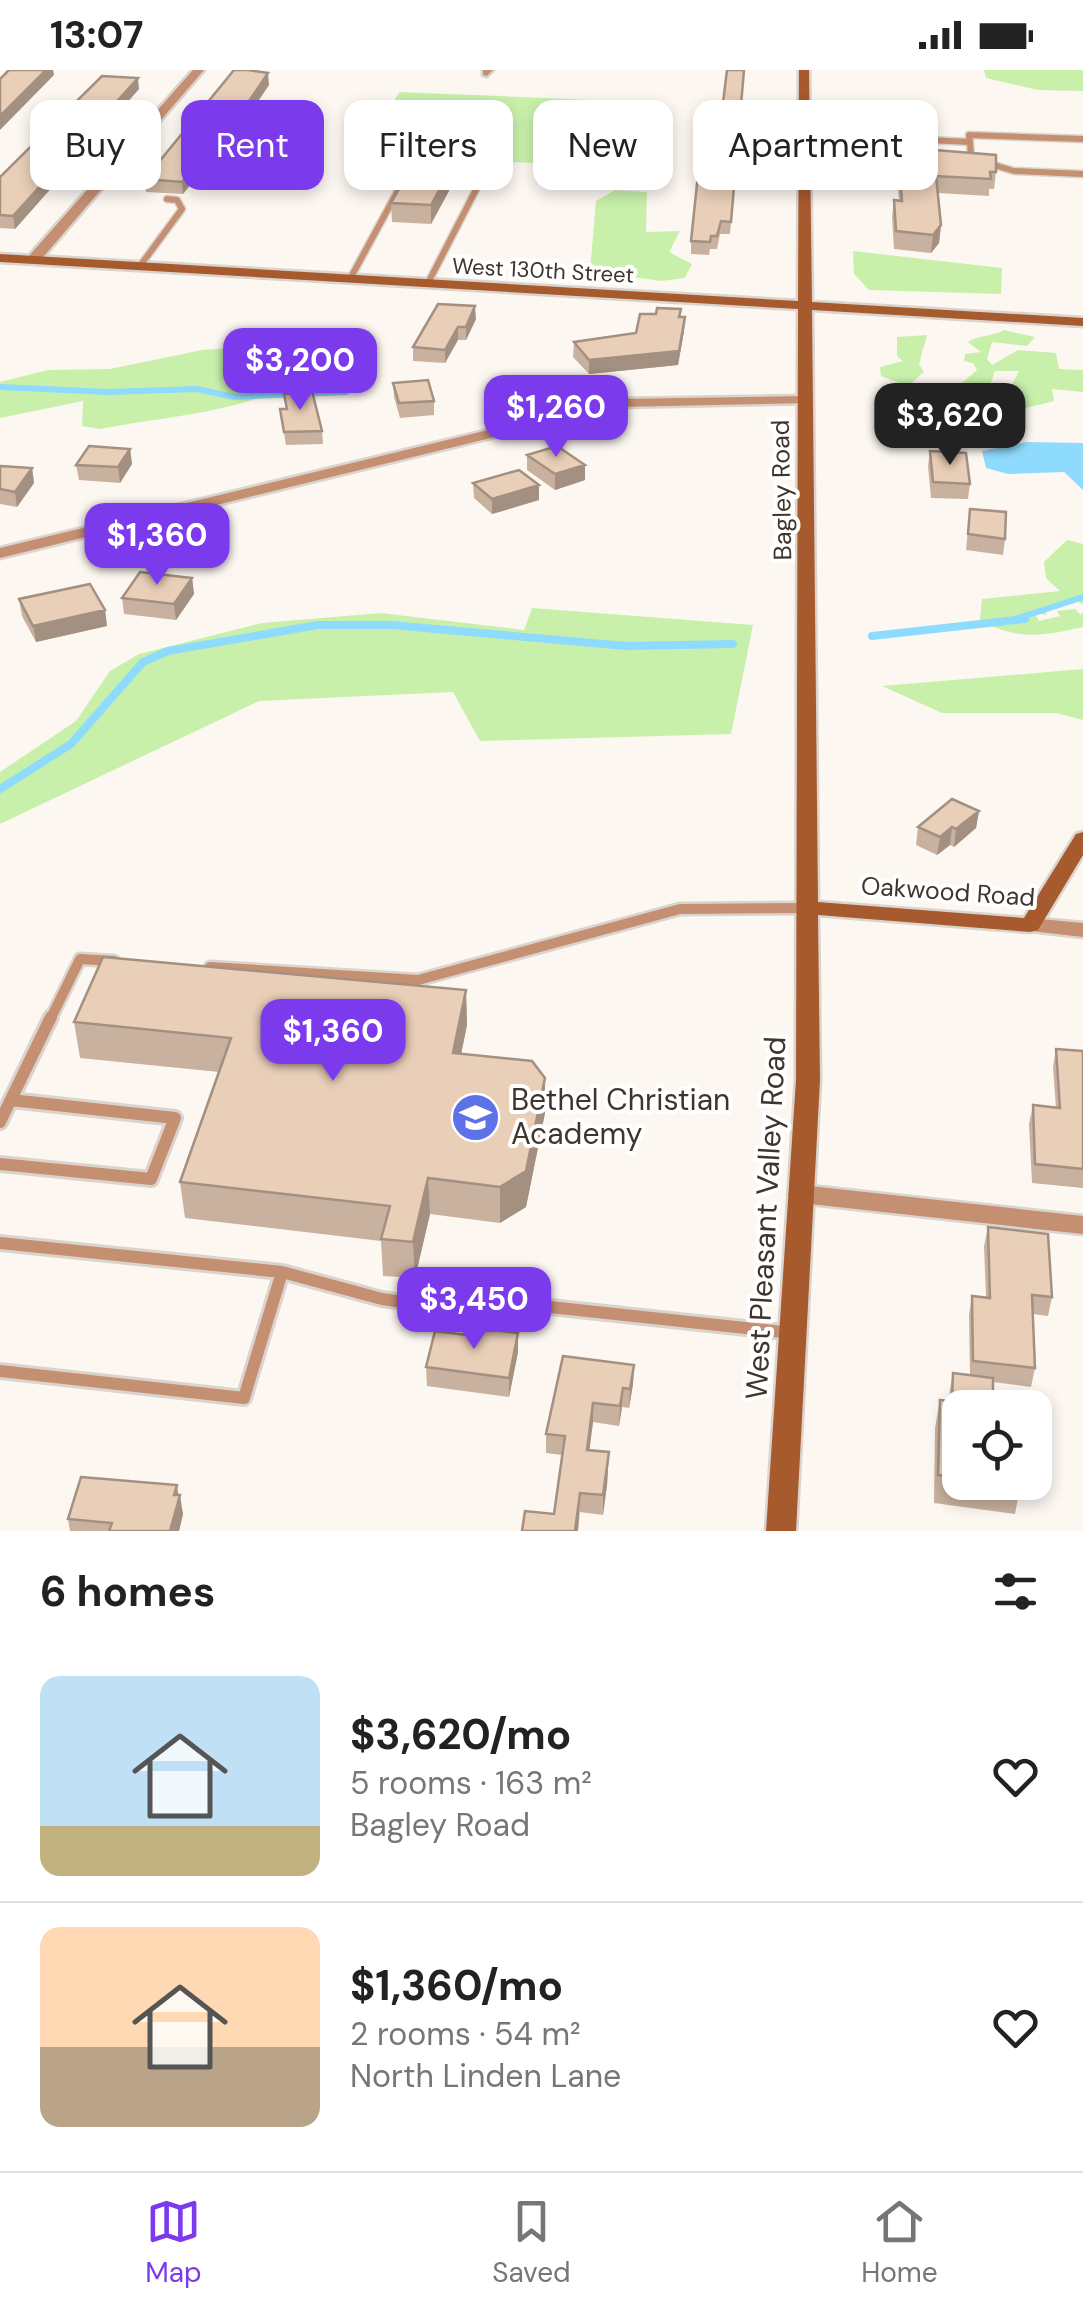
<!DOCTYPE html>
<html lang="en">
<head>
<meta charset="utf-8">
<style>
	:root { --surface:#fff; --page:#f6f6f6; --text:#222; --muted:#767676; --line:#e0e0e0; --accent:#7c3aed }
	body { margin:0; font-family:"DM Sans",sans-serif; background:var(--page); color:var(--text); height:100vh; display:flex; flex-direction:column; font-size:38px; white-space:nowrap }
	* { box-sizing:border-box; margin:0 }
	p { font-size:32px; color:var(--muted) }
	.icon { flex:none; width:55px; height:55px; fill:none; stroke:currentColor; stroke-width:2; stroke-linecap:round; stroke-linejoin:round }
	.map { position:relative; height:1461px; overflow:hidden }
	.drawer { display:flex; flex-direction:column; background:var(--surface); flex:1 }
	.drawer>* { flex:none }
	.guide { position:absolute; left:30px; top:30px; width:1025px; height:90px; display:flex; gap:20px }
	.buttons { position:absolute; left:942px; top:1320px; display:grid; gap:20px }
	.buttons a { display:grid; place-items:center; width:110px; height:110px; border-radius:20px; background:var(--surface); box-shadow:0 5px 15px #0003; font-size:50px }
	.price { position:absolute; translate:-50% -85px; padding:0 22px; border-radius:20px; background:var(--accent); color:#fff; font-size:32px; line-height:65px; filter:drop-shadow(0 2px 5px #0008) }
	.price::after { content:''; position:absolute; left:50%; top:60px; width:30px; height:22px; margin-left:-15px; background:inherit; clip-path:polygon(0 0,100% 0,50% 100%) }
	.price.active { background:#222; color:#fff }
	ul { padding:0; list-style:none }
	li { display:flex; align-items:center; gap:30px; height:250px; padding:0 40px }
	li+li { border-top:2px solid var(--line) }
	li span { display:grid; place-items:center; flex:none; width:280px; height:200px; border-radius:20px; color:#555 }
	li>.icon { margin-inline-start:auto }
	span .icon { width:120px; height:120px; fill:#fffc; stroke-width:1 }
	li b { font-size:42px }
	h2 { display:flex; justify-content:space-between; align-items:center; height:120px; padding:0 40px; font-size:42px }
	.chip { padding:0 35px; border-radius:20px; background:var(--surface); box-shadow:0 5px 15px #0003; font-size:35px; line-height:90px }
	.chip.active { background:var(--accent); color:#fff }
	.status { display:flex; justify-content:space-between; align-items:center; height:70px; padding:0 50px; background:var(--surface); direction:ltr }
	.status svg { height:28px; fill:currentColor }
	.menu { display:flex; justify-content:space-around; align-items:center; height:140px; border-top:2px solid var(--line); background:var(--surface); font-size:28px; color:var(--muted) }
	.menu a { display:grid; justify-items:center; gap:5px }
	.menu .active { color:var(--accent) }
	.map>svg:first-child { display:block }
</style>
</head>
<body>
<div class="status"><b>13:07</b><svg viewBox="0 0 49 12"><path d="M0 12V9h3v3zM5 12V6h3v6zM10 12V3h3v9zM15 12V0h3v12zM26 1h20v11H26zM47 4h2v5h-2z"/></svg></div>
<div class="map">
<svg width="1083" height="1461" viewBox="0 0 1083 1461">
	<rect width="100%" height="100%" fill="#fdf7f2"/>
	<path fill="#c8f0aa" d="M984 0H1083V21L1038 20 986 8Z
		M400 22 593 30V46L605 71 575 77 570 95 354 84Z
		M615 120 647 122 646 162 680 161 669 182 692 194 685 208 661 211 590 201 596 131Z
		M853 181 1002 198 1001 224 869 220 854 204Z
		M1004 260 1035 267 1027 276 992 272 987 289 992 295 1018 280 1056 283 1059 299 1083 300V322L1052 319 1054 331 1018 340 1005 328 1019 301H995L986 326 999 327 1005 333 994 335 995 346 953 345 933 329 919 334 885 325 888 319 957 317 977 300 973 293 964 291 965 284 981 282 968 272C981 264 992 267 1004 260Z
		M927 265 919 294 924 302 908 316 881 306 880 297 903 291 897 286V267Z
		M256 276 298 278 322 294C265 342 172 345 100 359L82 356 83 331 0 348V312L48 300 110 299 202 280Z
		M1067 470 1083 474V535L1075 529 1045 537 1047 545 1034 543 1039 551 1060 546 1057 541 1075 539 1081 545 1083 542V557C1045 566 1013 571 980 549L982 529 1060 521 1046 508 1044 492Z
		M532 538 753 555 731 664 480 671 453 622 259 631 0 754V702L76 651 110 601 139 584 262 553 381 543 524 560Z
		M1083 599V650L1056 643H942L882 616Z"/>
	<path fill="#8fdbfe" d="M1027 372 1083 373V420L1064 402 1008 404 986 398 982 381Z"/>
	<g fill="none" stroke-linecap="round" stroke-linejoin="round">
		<path stroke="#8fdbfe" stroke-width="6" d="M0 317 108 322 197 319 234 327 346 322
			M1009 551 1083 527"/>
		<path stroke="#8fdbfe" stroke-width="8" d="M872 566 1025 549
			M0 719 71 674 143 592 168 581 318 555H391L626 576 733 574"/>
		<defs>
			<path id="lane-far2" d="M804 64 970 72 969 65 1083 69
				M970 72 971 88 1014 101 1083 104
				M140 196 182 139 177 130 167 129
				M350 209 407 104 417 105
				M428 213 482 108 439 106"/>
			<path id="lane-far1" d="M210 897 418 910 680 839 808 838
				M50 950 80 889 114 891"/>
			<path id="lane" d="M0 1052 51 947
				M0 1094 151 1109 175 1048 11 1030
				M0 1173 282 1202 382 1229 431 1236 522 1234 792 1263
				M0 1301 244 1328 282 1202"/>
			<path id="street" d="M193 0H204L38 193H28V187Z
				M483 0H493L487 6 483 5Z
				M805 326 812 330 810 333 617 337 0 488V478L617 329Z
				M1030 848 1083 853V867L1022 860 1019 855 1022 850Z
				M801 1115 1083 1146V1164L801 1133 792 1131 788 1124 792 1117Z"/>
			<path id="secondary" d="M799 0H809L812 232 1083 248V256L812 240 818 832 1024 848 1076 764 1083 762V785L1038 860 1030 862 818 845 820 1010 796 1461H766L796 1010 798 239 0 192V184L798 231Z"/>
		</defs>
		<use href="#lane-far2" stroke="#dbd4ce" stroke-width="9"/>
		<use href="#lane-far1" stroke="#dbd4ce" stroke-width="15"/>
		<use href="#lane" stroke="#dbd4ce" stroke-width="18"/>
		<use href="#street" stroke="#dbd4ce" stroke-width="5"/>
		<use href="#secondary" stroke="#dbd4ce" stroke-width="5"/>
		<use href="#lane-far2" stroke="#c58f72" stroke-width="6"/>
		<use href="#lane-far1" stroke="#c58f72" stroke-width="10"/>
		<use href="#lane" stroke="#c58f72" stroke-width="12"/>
		<use href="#street" fill="#c58f72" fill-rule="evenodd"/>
		<use href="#secondary" fill="#a75a2d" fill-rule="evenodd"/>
	</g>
	<path fill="#c8b19e" d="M744 0 730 164H720L717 179H710L709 185 691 184V171L721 49Z
		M269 15 231 71 226 70 183 124 146 122 145 109Z
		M139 19 15 159 0 158V107Z
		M898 82 996 102 994 119H989V126L938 123 941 155 939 173 931 183 894 179 892 147 894 130H899L896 98Z
		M450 100V119L431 154 392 152 391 133Z
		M681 239 680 247H685L684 261 678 295 589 304 573 287 574 272 636 263 656 244Z
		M476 249 466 270H458L445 293 413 291V277Z
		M393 313 434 331V345L400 348 394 327Z
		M922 315 978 341 976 355 922 353 921 329Z
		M284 324 322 361 323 374 286 375 280 339H286Z
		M130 379 132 394 120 413 79 410 76 395Z
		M930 381 970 414 968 429 931 428 928 396Z
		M527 385 585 395V410L555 420 527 400Z
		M0 396 32 398 34 413 17 437 0 434Z
		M473 413 539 430 492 444 474 428Z
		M970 439 1005 469 1003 485 966 480Z
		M192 508 194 524 176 550 124 544 122 528Z
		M19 529 105 540 107 556 36 572 22 546Z
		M979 741 976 758 954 777 950 775 937 785 916 775 918 757Z
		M466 920 467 955 461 984 545 1008V1043L526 1137 500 1153 430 1144 415 1208 383 1206 381 1171 185 1148 180 1112 219 1002 80 988 74 952Z
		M1056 979 1083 981V1118L1032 1113 1029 1054 1033 1035 1056 1038 1053 997Z
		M988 1157 1052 1227 1048 1246 1033 1244 1035 1298 1031 1317 993 1312 960 1338V1412H1021L1015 1444 934 1433 935 1358 940 1330 948 1331 953 1303 970 1305 969 1245 972 1226 986 1227 984 1176Z
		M518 1263V1282L509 1327 427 1316 426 1297 475 1266Z
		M634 1295 633 1314 629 1338 622 1337 619 1356 593 1352 589 1380 609 1382 607 1415 603 1445 580 1442 578 1461H522L554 1444 562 1385 546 1383V1364Z
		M178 1425 183 1444 179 1461H70L68 1449Z"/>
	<path fill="#a39081" d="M44 0H53L54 5 0 60V46Z
		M268 3 269 15 231 71 230 59Z
		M138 8 139 19 15 159 13 146Z
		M225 58 226 70 183 124 182 112Z
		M450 100V119L431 154V135Z
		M941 155 939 173 931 183 933 165Z
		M475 236 476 249 466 270V257Z
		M685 247 684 261 678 295 589 304V290Z
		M458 257V270L445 293V280Z
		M130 379 132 394 120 413 118 397Z
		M585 395V410L555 420V404Z
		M32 398 34 413 17 437 15 422Z
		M539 415V430L492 444V429Z
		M192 508 194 524 176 550 174 534Z
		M105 540 107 556 36 572 33 556Z
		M979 741 976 758 954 777 956 759Z
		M952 757 950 775 937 785 940 767Z
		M466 920 467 955 454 1019 453 983Z
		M545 1008V1043L526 1137 500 1153V1117Z
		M428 1108 430 1144 415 1208 413 1172Z
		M518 1263V1282L509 1327V1308Z
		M634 1295 633 1314 629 1338 630 1319Z
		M623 1318 622 1337 619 1356 620 1336Z
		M593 1333V1352L587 1399V1380Z
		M609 1382 607 1415 603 1445V1425Z
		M177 1415 179 1430 180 1425 183 1444 179 1461H170Z
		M580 1423 578 1461H575Z"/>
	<path fill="#e9ceb8" stroke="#a39081" stroke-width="2.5" d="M9 0H46L0 46V9Z
		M234 0H248L268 3 230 59 225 58 182 112 145 109Z
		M727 0H744L731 152 721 151 717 166H711L710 172 691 171 699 95 705 91 710 49H721Z
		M102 6 138 8 13 146 0 145V107Z
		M910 78 996 85V102H990L991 109 936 106 941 155 933 165 896 161 894 130 902 131 898 82Z
		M411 98 450 100 431 135 391 133Z
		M438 234 475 236 466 257H458L445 280 413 277Z
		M657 238 681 239 679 247H685L679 281 589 290 574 272 636 263 640 244H656Z
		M428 310 434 331 399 333 393 313Z
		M922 315 975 317 978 341 924 338Z
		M312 321 322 361 284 362 280 339H287L284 324Z
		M89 376 130 379 118 397 76 395Z
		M557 376 585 395 555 404 527 385Z
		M930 381 966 383 970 414 933 412Z
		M0 396 32 398 15 422 0 419Z
		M519 400 539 415 492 429 473 413Z
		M970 439 1006 442 1005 469 968 464Z
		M140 502 192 508 174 534 122 528Z
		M90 514 105 540 33 556 19 529Z
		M952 729 979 741 956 759 952 757 940 767 918 757Z
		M103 887 466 920 453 983 532 991 545 1008 526 1101 500 1117 428 1108 413 1172 381 1169 390 1136 180 1112 231 968 74 952Z
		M1056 979 1083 981V1099L1035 1094 1033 1035 1060 1038Z
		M988 1157 1048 1164 1052 1227 1032 1225 1035 1298 973 1291 972 1226 990 1228Z
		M476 1258 518 1263 509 1308 426 1297 435 1261 475 1266Z
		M563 1286 634 1295 630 1319 623 1318 620 1336 593 1333 587 1380 609 1382 603 1425 580 1423 575 1461H522L525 1441 554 1444 565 1366 546 1364Z
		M953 1303 993 1308V1333L1019 1336V1338H960V1407L938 1405 940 1330 952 1331Z
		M81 1407 177 1415 174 1425H180L170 1461H109L112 1453 68 1449Z
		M999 1412H1021V1415Z"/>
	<defs>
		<symbol id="school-disc" viewBox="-11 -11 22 22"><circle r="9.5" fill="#5d72e9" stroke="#fff"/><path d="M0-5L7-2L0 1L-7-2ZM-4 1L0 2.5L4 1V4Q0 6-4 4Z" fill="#fff"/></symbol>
	</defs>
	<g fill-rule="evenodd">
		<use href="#school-disc" x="448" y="1020" width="55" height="55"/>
	</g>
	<g text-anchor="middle" stroke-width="8" stroke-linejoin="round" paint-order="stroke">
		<g font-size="22" fill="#3f352c" stroke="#fff">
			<text transform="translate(543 200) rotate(3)" y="8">West 130th Street</text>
		</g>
		<g font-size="25" fill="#3f352c" stroke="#fff">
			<text transform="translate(781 420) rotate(-91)" y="9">Bagley Road</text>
			<text transform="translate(948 821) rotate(4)" y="9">Oakwood Road</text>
		</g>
		<g font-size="30" fill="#3f352c" stroke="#fff" text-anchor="start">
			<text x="511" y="1040">Bethel Christian<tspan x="511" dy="34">Academy</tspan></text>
		</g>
		<g font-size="30" fill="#3f352c" stroke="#fff">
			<text transform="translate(766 1148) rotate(-87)" y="10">West Pleasant Valley Road</text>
		</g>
	</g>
</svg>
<div class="buttons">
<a><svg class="icon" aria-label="locate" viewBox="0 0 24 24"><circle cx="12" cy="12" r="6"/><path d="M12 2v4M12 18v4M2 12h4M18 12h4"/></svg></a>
</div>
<b class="price" style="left:300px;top:343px">$3,200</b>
<b class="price" style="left:556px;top:390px">$1,260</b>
<b class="price active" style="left:950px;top:398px">$3,620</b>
<b class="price" style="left:157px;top:518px">$1,360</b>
<b class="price" style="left:333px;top:1014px">$1,360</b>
<b class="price" style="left:474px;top:1282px">$3,450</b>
<div class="guide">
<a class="chip">Buy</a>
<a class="chip active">Rent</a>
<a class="chip">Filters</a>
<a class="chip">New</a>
<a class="chip">Apartment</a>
</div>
</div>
<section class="drawer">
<h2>6 homes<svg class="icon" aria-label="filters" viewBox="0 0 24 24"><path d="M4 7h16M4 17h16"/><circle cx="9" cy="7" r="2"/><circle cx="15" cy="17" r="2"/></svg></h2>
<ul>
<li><span style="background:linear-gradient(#bfe0f5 75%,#c2b280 0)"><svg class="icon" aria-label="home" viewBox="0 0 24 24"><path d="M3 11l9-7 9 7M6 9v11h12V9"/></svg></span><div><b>$3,620/mo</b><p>5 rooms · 163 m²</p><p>Bagley Road</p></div><svg class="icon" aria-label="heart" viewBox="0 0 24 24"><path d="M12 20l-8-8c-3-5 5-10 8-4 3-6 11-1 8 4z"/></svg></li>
<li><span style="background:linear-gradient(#ffd9b3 60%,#b9a48a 0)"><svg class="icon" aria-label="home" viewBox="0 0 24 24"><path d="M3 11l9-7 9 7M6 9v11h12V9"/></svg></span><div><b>$1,360/mo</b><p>2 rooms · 54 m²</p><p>North Linden Lane</p></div><svg class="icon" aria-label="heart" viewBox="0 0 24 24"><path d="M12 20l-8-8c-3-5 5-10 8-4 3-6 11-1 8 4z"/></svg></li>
</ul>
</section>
<nav class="menu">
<a class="active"><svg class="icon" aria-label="map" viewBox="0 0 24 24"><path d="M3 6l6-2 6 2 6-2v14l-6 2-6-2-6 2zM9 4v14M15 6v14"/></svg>Map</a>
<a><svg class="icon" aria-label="saved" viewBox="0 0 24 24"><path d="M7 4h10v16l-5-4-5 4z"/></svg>Saved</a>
<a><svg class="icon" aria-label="home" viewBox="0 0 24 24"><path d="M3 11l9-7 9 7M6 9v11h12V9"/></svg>Home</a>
</nav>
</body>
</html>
